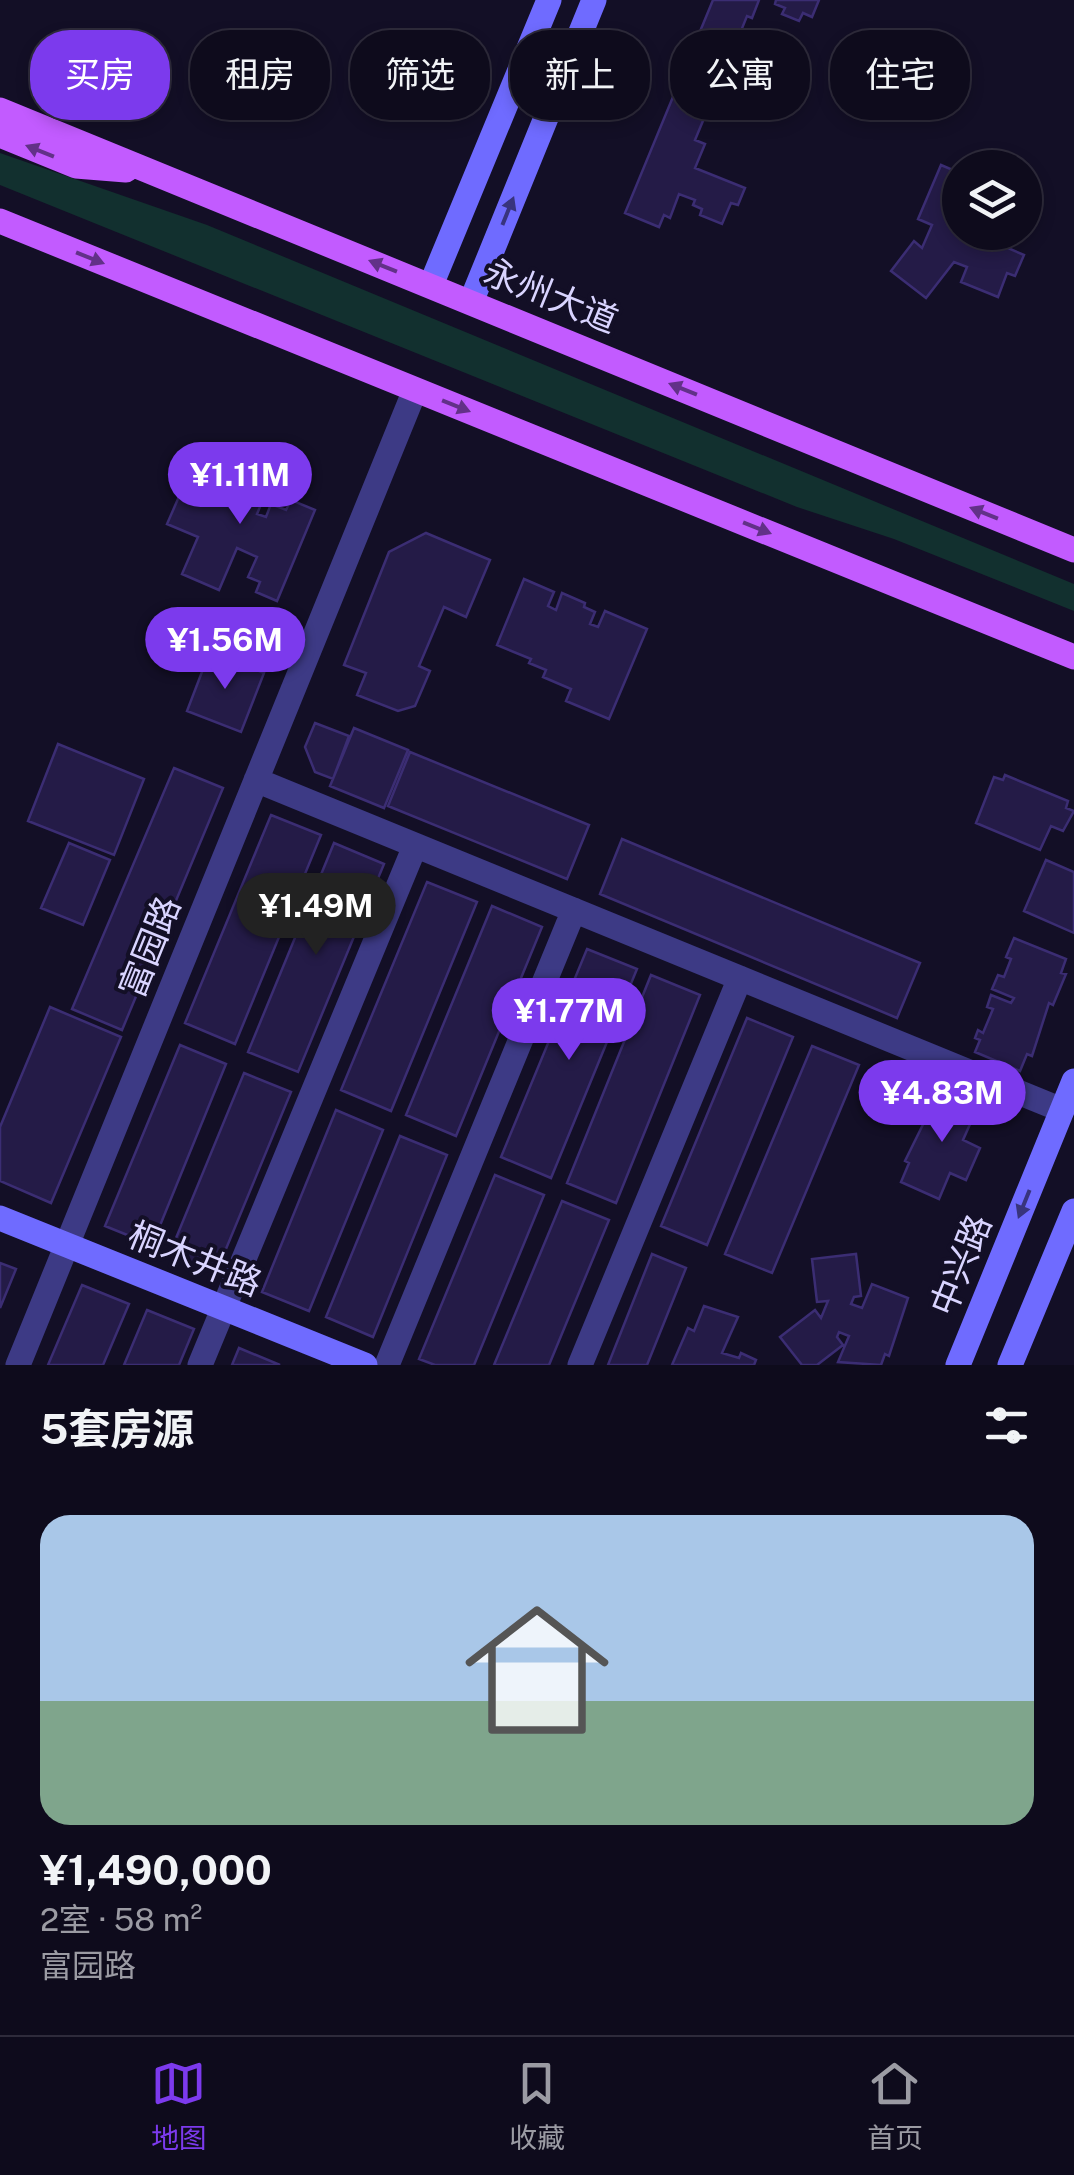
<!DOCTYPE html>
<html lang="zh">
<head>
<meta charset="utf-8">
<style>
	:root { --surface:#0e0b1c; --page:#171425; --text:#f1f3f6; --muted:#9b9ba3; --line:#2e2b3b; --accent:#7c3aed }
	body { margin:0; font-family:"Public Sans","Noto Sans SC",sans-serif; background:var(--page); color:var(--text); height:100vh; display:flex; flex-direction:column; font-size:38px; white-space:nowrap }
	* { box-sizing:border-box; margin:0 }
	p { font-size:32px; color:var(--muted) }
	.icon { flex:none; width:55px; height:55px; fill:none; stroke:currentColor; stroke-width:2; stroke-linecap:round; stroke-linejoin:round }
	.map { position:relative; height:1365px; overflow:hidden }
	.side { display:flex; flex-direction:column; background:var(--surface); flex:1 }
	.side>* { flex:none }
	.hud { position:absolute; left:30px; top:30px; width:1015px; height:90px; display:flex; gap:20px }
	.fabs { position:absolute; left:942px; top:150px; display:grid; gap:20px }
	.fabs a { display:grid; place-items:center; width:100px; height:100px; border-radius:50%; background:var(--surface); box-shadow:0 5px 15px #0003,0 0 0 2px var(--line); font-size:50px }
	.price { position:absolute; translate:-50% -85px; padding:0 22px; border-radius:35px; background:var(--accent); color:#fff; font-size:32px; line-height:65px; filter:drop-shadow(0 2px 5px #0008) }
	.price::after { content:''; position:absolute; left:50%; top:60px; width:30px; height:22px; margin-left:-15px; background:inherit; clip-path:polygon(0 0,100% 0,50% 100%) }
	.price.current { background:#222; color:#fff }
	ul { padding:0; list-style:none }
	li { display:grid; align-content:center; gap:20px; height:530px; padding:0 40px }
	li+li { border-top:2px solid var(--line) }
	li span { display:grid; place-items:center; height:310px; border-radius:30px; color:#555 }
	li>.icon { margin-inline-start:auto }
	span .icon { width:180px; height:180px; fill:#fffc; stroke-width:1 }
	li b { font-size:42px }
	h2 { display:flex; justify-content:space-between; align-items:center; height:120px; padding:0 40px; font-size:42px }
	.pill { padding:0 35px; border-radius:40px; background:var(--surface); box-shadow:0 5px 15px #0003,0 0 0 2px var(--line); font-size:35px; line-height:90px }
	.pill.current { background:var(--accent); color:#fff }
	.dock { display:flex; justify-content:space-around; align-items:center; height:140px; border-top:2px solid var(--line); background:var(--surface); font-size:28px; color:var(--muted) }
	.dock a { display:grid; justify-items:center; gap:5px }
	.dock .current { color:var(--accent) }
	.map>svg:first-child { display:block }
</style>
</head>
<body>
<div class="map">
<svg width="1074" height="1365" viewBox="0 0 1074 1365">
	<rect width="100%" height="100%" fill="#130f26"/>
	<path fill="#12302f" d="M0 153 207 225 1074 584V611L894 539 797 507 0 185Z"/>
	<path fill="#241b47" stroke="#3b2d73" stroke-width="2.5" d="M713 0H759L752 18 747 16 736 43 741 45 724 96 721 95 712 119 705 116 695 140 705 144 695 168 745 188 738 205 731 203 722 224 700 215 702 209 693 205 695 200 679 194 670 218 664 215 659 227 625 213Z
		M776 0H819L812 17 803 13 799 21 782 14 785 8 775 4Z
		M941 165 960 173V232H971L1024 255 1015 276 1007 273 998 297 961 282 967 267 954 262 926 298 891 271 914 241 922 248 932 225 918 219Z
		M237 445 274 460 267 477 261 475 258 480 248 476 241 493 262 502 257 514 266 517 271 504 286 510 291 500 315 510 277 601 256 592 260 582 248 577 257 557 237 548 219 590 182 574 198 537 167 524 185 483 215 496 220 483 215 480 222 464 228 466Z
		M426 533 490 560 466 617 444 607 419 666 430 671 415 706 398 711 357 695 366 673 344 665 389 552Z
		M524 579 554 592 548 606 556 610 562 593 585 603 584 607 595 612 590 624 598 627 605 611 647 629 609 719 566 701 571 689 543 677 546 670 529 663 531 659 497 645Z
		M210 651 264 673 241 732 187 711Z
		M315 723 349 736 333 779 315 772 305 747Z
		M354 728 408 750 384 808 330 786Z
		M58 744 144 779 114 855 28 821Z
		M410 752 589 825 567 879 388 806Z
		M174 768 223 788 122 1030 72 1009Z
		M1005 775 1068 801 1066 808 1074 811 1063 831 1051 826 1040 850 976 823 994 777 1003 780Z
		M271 815 321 835 235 1044 185 1023Z
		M622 839 920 963 897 1018 600 894Z
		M69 843 110 860 83 925 41 908Z
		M334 843 384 864 298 1072 248 1052Z
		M1046 860 1074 872V933L1024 911Z
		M427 882 477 902 391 1111 341 1090Z
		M492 906 542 927 456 1136 406 1115Z
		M1014 938 1066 959 1061 973 1066 974 1053 1005 1049 1003 1032 1056 1027 1054 1020 1071 975 1052 980 1040 975 1038 978 1030 983 1033 993 1009 987 1007 991 995 1011 1003 1014 998 992 989 998 975 1004 977 1011 959 1006 957Z
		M587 949 637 969 551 1178 501 1157Z
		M651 975 700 995 616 1203 567 1183Z
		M50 1007 121 1037 51 1203 0 1181V1127Z
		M747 1018 793 1037 707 1245 661 1226Z
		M180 1045 226 1064 152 1245 105 1226Z
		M812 1046 859 1065 772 1273 725 1254Z
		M244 1073 291 1092 216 1273 169 1255Z
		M941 1088 979 1104 963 1140 980 1148 966 1180 950 1173 939 1199 901 1182 909 1163 905 1161Z
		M336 1110 383 1130 309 1311 262 1292Z
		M400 1136 447 1155 373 1337 326 1317Z
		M495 1175 544 1195 474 1365H435L419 1359Z
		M562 1201 609 1220 549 1365H494Z
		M652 1254 686 1268 647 1365H608Z
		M856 1254 861 1296 854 1297 851 1304 862 1308 872 1284 908 1298 889 1356 885 1354 881 1365 838 1362 849 1336 839 1332 837 1337 843 1345 817 1365H802L780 1337 815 1310 821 1318 828 1301 817 1302 812 1259Z
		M0 1263 16 1269 0 1308Z
		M82 1285 129 1304 103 1365H48Z
		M704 1306 738 1317 722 1353 739 1358 741 1353 756 1360 754 1365H672L688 1328 694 1331Z
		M147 1310 194 1329 179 1365H124Z
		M239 1348 280 1365H232Z"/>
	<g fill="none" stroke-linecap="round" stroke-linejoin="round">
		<path stroke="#3d3a85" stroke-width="25" d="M256 780 1062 1110
			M18 1365 415 390
			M200 1365 415 846
			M387 1365 574 910
			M580 1365 740 978"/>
		<path stroke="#6f6bff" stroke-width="25" d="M431 285 549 0
			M471 302 594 0
			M0 1218 365 1365
			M958 1365 1074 1081
			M1010 1365 1074 1211"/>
		<path stroke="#c25bff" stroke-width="25" d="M0 110 1074 550
			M0 135 76 166 126 170
			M0 221 1074 657"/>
	</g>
	<defs><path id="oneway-solid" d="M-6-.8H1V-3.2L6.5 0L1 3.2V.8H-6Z" transform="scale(2.5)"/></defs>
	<g fill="#623188">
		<use href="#oneway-solid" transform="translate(40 151) rotate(-158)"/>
		<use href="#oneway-solid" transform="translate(90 258) rotate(22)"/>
		<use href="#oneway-solid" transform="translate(383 266) rotate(-158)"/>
		<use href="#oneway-solid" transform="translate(683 389) rotate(-158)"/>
		<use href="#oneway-solid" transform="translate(456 406) rotate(22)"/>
		<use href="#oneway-solid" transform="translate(984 513) rotate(-158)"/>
		<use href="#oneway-solid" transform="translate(757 528) rotate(22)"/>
	</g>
	<g fill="#38347d">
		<use href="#oneway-solid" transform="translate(508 211) rotate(-68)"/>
		<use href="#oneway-solid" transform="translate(1024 1204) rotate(112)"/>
	</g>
	<g text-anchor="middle" stroke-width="8" stroke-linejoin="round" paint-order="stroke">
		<g font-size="35" fill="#d9d4ff" stroke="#130f26">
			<text transform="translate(551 296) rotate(22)" y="12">永州大道</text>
			<text transform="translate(150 947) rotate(-68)" y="12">富园路</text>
			<text transform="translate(195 1259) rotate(22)" y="12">桐木井路</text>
			<text transform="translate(961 1265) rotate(-68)" y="12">中兴路</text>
		</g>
	</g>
</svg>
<div class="fabs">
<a><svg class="icon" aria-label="layers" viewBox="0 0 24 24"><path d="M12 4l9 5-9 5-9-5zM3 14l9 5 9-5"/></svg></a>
</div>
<b class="price" style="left:240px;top:527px">¥1.11M</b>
<b class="price" style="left:225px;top:692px">¥1.56M</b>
<b class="price current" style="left:316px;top:958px">¥1.49M</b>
<b class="price" style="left:569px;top:1063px">¥1.77M</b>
<b class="price" style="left:942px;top:1145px">¥4.83M</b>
<div class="hud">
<a class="pill current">买房</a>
<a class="pill">租房</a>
<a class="pill">筛选</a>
<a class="pill">新上</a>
<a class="pill">公寓</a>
<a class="pill">住宅</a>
</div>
</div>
<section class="side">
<h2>5套房源<svg class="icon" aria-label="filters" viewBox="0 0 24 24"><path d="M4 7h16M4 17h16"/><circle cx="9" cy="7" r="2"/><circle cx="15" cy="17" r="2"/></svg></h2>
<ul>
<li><span style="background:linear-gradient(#a9c7e8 60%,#7fa58c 0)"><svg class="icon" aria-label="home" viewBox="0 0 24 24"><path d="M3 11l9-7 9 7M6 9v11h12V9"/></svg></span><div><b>¥1,490,000</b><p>2室 · 58 m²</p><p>富园路</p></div></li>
</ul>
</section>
<nav class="dock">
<a class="current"><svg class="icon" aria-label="map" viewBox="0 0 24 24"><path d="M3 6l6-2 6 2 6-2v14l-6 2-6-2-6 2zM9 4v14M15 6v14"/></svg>地图</a>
<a><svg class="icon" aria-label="saved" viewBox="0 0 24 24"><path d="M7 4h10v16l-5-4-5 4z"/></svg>收藏</a>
<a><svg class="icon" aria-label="home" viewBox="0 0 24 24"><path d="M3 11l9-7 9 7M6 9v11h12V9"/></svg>首页</a>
</nav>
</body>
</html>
